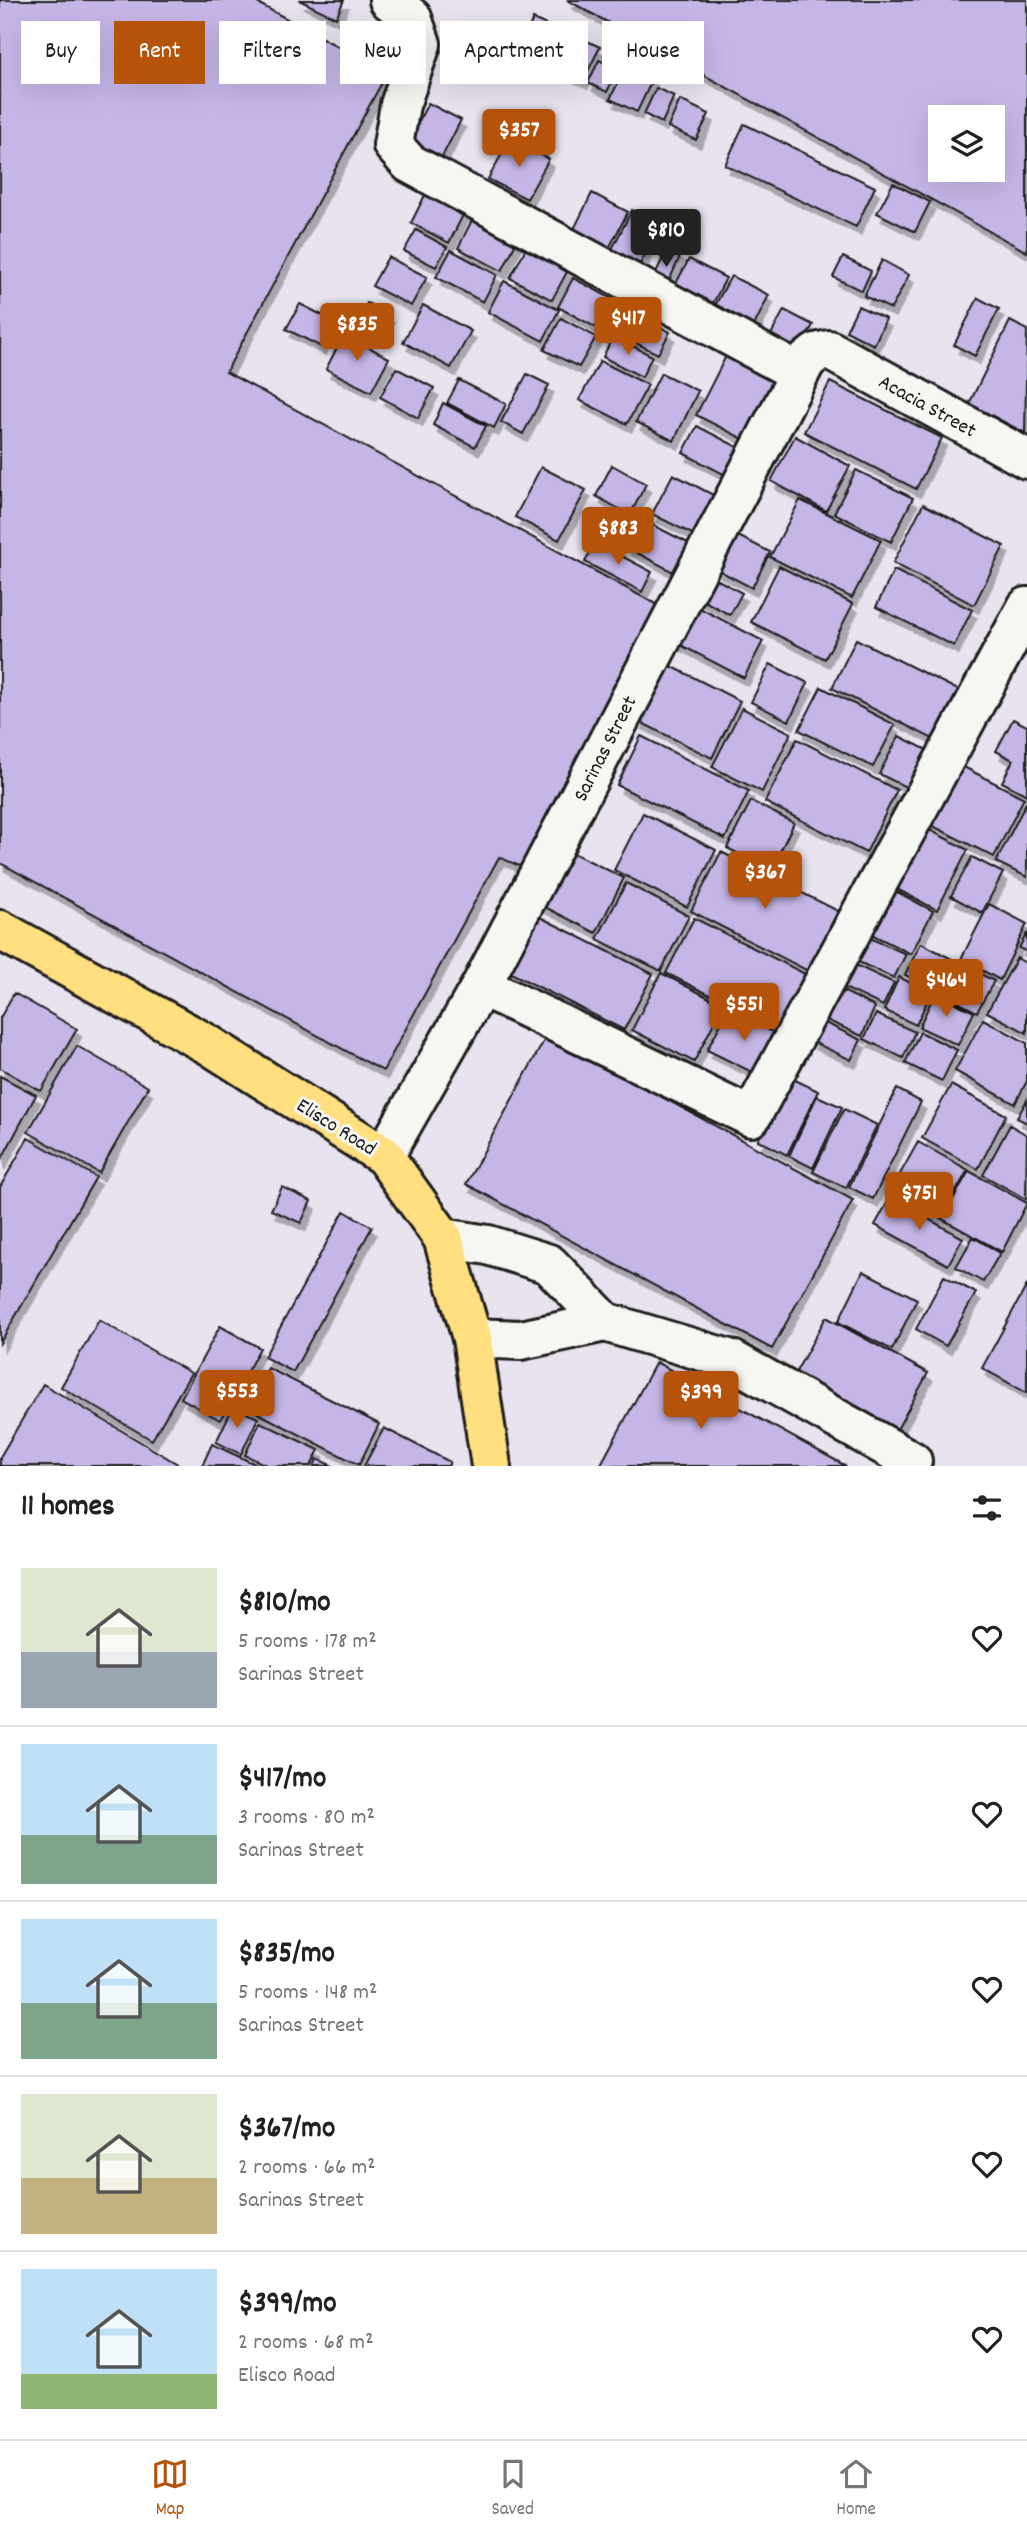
<!DOCTYPE html>
<html lang="en">
<head>
<meta charset="utf-8">
<style>
	:root { --surface:#fff; --page:#f2f2f2; --text:#222; --muted:#767676; --line:#e0e0e0; --accent:#b45309 }
	body { margin:0; font-family:Dekko,sans-serif; background:var(--page); color:var(--text); height:100vh; display:flex; flex-direction:column; font-size:26px; white-space:nowrap }
	* { box-sizing:border-box; margin:0 }
	p { font-size:23px; color:var(--muted) }
	.icon { flex:none; width:38px; height:38px; fill:none; stroke:currentColor; stroke-width:2; stroke-linecap:round; stroke-linejoin:round }
	.map { position:relative; height:1466px; overflow:hidden }
	.side { display:flex; flex-direction:column; background:var(--surface); flex:1 }
	.side>* { flex:none }
	.guide { position:absolute; left:21px; top:21px; width:985px; height:63px; display:flex; gap:14px }
	.fabs { position:absolute; left:928px; top:105px; display:grid; gap:14px }
	.fabs a { display:grid; place-items:center; width:77px; height:77px; border-radius:0px; background:var(--surface); box-shadow:0 7px 28px #0002; font-size:35px }
	.price { position:absolute; translate:-50% -60px; padding:0 16px; border-radius:7px; background:var(--accent); color:#fff; font-size:23px; line-height:46px; filter:drop-shadow(0 2px 4px #0008) }
	.price::after { content:''; position:absolute; left:50%; top:42px; width:21px; height:16px; margin-left:-10px; background:inherit; clip-path:polygon(0 0,100% 0,50% 100%) }
	.price.selected { background:#222; color:#fff }
	ul { padding:0; list-style:none }
	li { display:flex; align-items:center; gap:21px; height:175px; padding:0 21px }
	li+li { border-top:2px solid var(--line) }
	li span { display:grid; place-items:center; flex:none; width:196px; height:140px; border-radius:0px; color:#555 }
	li>.icon { margin-inline-start:auto }
	span .icon { width:84px; height:84px; fill:#fffc; stroke-width:1 }
	li b { font-size:30px }
	h2 { display:flex; justify-content:space-between; align-items:center; height:84px; padding:0 21px; font-size:30px }
	.pill { padding:0 24px; border-radius:0px; background:var(--surface); box-shadow:0 7px 28px #0002; font-size:24px; line-height:63px }
	.pill.selected { background:var(--accent); color:#fff }
	.tabs { display:flex; justify-content:space-around; align-items:center; height:98px; border-top:2px solid var(--line); background:var(--surface); font-size:19px; color:var(--muted) }
	.tabs a { display:grid; justify-items:center; gap:4px }
	.tabs .selected { color:var(--accent) }
	.map>svg:first-child { display:block }
</style>
</head>
<body>
<div class="map">
<svg width="1027" height="1466" viewBox="0 0 1027 1466">
	<defs>
		<filter id="shadow"><feDropShadow dx="4.5" dy="8" stdDeviation="0" flood-color="#0004"/></filter>
	</defs>
	<rect width="100%" height="100%" fill="#e8e3ef"/>
	<filter id="ink" filterUnits="userSpaceOnUse"><feTurbulence type="fractalNoise" baseFrequency=".0143" numOctaves="2"/><feDisplacementMap in="SourceGraphic" scale="14" xChannelSelector="R" yChannelSelector="G"/><feConvolveMatrix kernelMatrix="1 2 1 2 8 2 1 2 1" color-interpolation-filters="sRGB"/></filter>
	<g filter="url(#ink)">
		<path fill="#c6b6e7" stroke="#1c1c1c" stroke-width="2" fill-rule="evenodd" filter="url(#shadow)" d="M0 0H252L387 73 226 372 663 608 531 871 499 857 383 1071 0 863Z
			M299 0H344L336 18Z
			M567 0H1027V252ZM940 117H992V170H940Z
			M533 19 564 33 549 63 519 48Z
			M568 32 600 47 583 81 552 67Z
			M599 60 618 69 607 92 588 83Z
			M626 66 653 78 637 112 610 99Z
			M656 88 674 96 662 123 644 114Z
			M680 100 709 114 696 140 668 127Z
			M428 103 461 120 442 157 409 140Z
			M744 124 875 187 856 227 725 165Z
			M510 139 549 159 527 199 488 179Z
			M893 183 930 202 915 232 877 213Z
			M426 193 464 213 449 243 411 223Z
			M592 193 628 212 607 252 572 233Z
			M632 210 661 225 639 266 611 251Z
			M475 214 519 237 502 271 458 248Z
			M416 230 447 247 436 267 404 251Z
			M668 247 681 254 665 290 651 283Z
			M526 248 568 270 552 300 510 278Z
			M451 250 497 275 483 302 436 277Z
			M388 257 427 277 411 306 372 286Z
			M843 257 871 271 862 291 833 277Z
			M689 259 726 278 710 309 673 289Z
			M882 260 909 275 891 309 864 296Z
			M731 276 769 295 751 332 712 311Z
			M573 278 622 304 606 333 558 307Z
			M504 281 559 310 543 341 488 312Z
			M978 298 999 309 975 356 954 345Z
			M367 303 389 315 379 332 358 321Z
			M300 304 334 321 321 347 286 329Z
			M423 305 471 331 451 368 403 342Z
			M858 306 886 319 874 345 846 331Z
			M784 310 813 325 794 359 766 344Z
			M630 311 670 332 658 354 618 334Z
			M561 318 596 337 579 367 544 350Z
			M1010 321 1027 330 1025 433 969 404Z
			M344 334 389 358 371 392 326 369Z
			M613 336 652 356 642 377 603 357Z
			M730 348 791 379 757 446 696 415Z
			M600 361 648 385 627 424 579 400Z
			M396 368 434 388 418 418 380 397Z
			M661 373 698 391 674 441 636 422Z
			M527 374 549 385 523 434 501 422Z
			M459 380 506 404 494 428 447 403Z
			M830 382 942 438 916 489 804 432Z
			M443 403 486 426 475 447 433 425Z
			M697 426 747 452 733 479 683 453Z
			M795 436 850 466 826 511 771 481Z
			M612 465 646 484 630 515 596 496Z
			M541 467 586 490 559 540 515 517Z
			M856 470 913 498 891 542 834 513Z
			M673 474 715 496 694 535 652 514Z
			M800 500 881 540 852 598 770 557Z
			M923 504 1004 546 974 605 893 563Z
			M641 519 692 545 677 574 626 547Z
			M734 534 770 552 752 588 716 569Z
			M595 542 652 572 642 592 585 562Z
			M779 566 853 604 825 659 751 622Z
			M894 570 972 610 954 646 876 607Z
			M707 574 742 593 730 615 695 596Z
			M690 603 763 641 744 678 671 640Z
			M856 639 958 690 933 739 832 688Z
			M667 664 740 701 712 758 638 721Z
			M770 664 808 683 789 721 751 702Z
			M821 687 895 725 873 767 799 730Z
			M742 708 791 733 762 792 712 767Z
			M1013 719 1027 726V795L1002 782 1013 760 996 751Z
			M641 736 749 791 725 839 617 785Z
			M899 736 929 751 910 789 879 774Z
			M797 739 897 790 866 853 765 802Z
			M956 763 1024 798 994 857 927 823Z
			M751 801 794 823 771 870 727 848Z
			M1026 803 1027 804V877L996 862Z
			M643 813 716 850 687 907 614 870Z
			M922 826 968 850 937 910 891 886Z
			M563 848 624 878 596 933 535 902Z
			M721 852 838 911 808 971 691 911Z
			M972 857 1003 873 982 913 951 896Z
			M626 883 689 916 661 971 597 939Z
			M888 887 933 911 911 954 865 931Z
			M989 904 1027 924 1000 980 961 959Z
			M536 915 653 974 624 1030 507 971Z
			M694 918 809 976 781 1031 666 973Z
			M1027 933V952L1019 948Z
			M865 936 906 954 894 978 854 960Z
			M921 943 994 981 977 1012 905 975Z
			M1017 958 1027 964V1033L987 1012Z
			M849 962 894 983 883 1006 838 985Z
			M661 973 723 1005 694 1062 632 1030Z
			M899 977 931 993 916 1025 884 1010Z
			M837 988 875 1007 862 1036 822 1018Z
			M14 993 77 1029 41 1091 0 1068V1018Z
			M935 993 974 1012 958 1045 919 1027Z
			M728 1010 781 1036 760 1076 707 1050Z
			M876 1014 915 1032 903 1058 864 1039Z
			M983 1019 1027 1043V1081L1015 1104 955 1071Z
			M821 1021 861 1040 851 1060 811 1041Z
			M920 1032 957 1050 942 1081 905 1063Z
			M547 1035 853 1200 772 1349 466 1184Z
			M77 1046 148 1087 99 1173 28 1132Z
			M0 1076 36 1095 0 1162Z
			M789 1077 818 1091 787 1155 758 1140Z
			M951 1085 1006 1115 978 1169 922 1138Z
			M897 1089 921 1102 873 1199 849 1187Z
			M817 1096 842 1107 813 1168 789 1156Z
			M1027 1100V1123L1017 1118Z
			M844 1109 877 1125 846 1188 813 1172Z
			M1010 1125 1027 1135 1026 1199 983 1175Z
			M28 1138 96 1177 0 1343V1187Z
			M918 1142 968 1170 941 1218 891 1190Z
			M969 1171 1027 1203 1002 1252 942 1219Z
			M282 1187 311 1201 301 1223 271 1210Z
			M890 1198 963 1238 948 1265 875 1225Z
			M344 1211 372 1227 293 1372 264 1357Z
			M973 1237 1000 1253 983 1282 956 1267Z
			M863 1271 917 1299 892 1350 838 1322Z
			M944 1276 976 1293 946 1346 916 1329Z
			M1027 1285V1393L982 1368Z
			M826 1317 928 1373 894 1435 792 1379Z
			M99 1320 191 1373 152 1440 61 1387Z
			M220 1326 260 1348 220 1420 181 1398Z
			M656 1362 846 1466H600Z
			M268 1368 379 1424 359 1465 248 1408Z
			M43 1384 181 1466H0V1457Z
			M233 1407 258 1418 241 1454 216 1442Z
			M260 1422 319 1450 311 1466H268L245 1455Z
			M384 1428 450 1462 448 1466H364Z
			M212 1444 259 1466H202Z
			M317 1459 333 1466H314Z"/>
		<g fill="none" stroke-linecap="round" stroke-linejoin="round">
			<defs>
				<path id="minor" d="M389 0 412 18 421 44 400 105 393 145 409 163 799 373
					M481 986 751 1117 1027 607
					M384 1156 481 986 806 361 816 353 829 350 1027 459
					M443 1238 488 1245 549 1264 605 1322
					M472 1338 521 1340 605 1322 732 1360 912 1461"/>
				<path id="major" d="M0 930 209 1045 384 1156 443 1238 472 1338 491 1466"/>
			</defs>
			<use href="#minor" stroke="#1c1c1c" stroke-width="44"/>
			<use href="#major" stroke="#1c1c1c" stroke-width="44"/>
			<use href="#minor" stroke="#f6f6f2" stroke-width="38"/>
			<use href="#major" stroke="#ffdf80" stroke-width="38"/>
		</g>
	</g>
	<g text-anchor="middle" stroke-width="6" stroke-linejoin="round" paint-order="stroke">
		<g font-size="21" fill="#1c1c1c" stroke="#f6f6f2">
			<text transform="translate(928 405) rotate(29)" y="7">Acacia Street</text>
			<text transform="translate(604 748) rotate(-63)" y="7">Sarinas Street</text>
			<text transform="translate(337 1126) rotate(32)" y="7">Elisco Road</text>
		</g>
	</g>
</svg>
<div class="fabs">
<a><svg class="icon" aria-label="layers" viewBox="0 0 24 24"><path d="M12 4l9 5-9 5-9-5zM3 14l9 5 9-5"/></svg></a>
</div>
<b class="price" style="left:519px;top:169px">$357</b>
<b class="price selected" style="left:666px;top:269px">$810</b>
<b class="price" style="left:628px;top:357px">$417</b>
<b class="price" style="left:357px;top:363px">$835</b>
<b class="price" style="left:618px;top:567px">$883</b>
<b class="price" style="left:765px;top:911px">$367</b>
<b class="price" style="left:946px;top:1019px">$464</b>
<b class="price" style="left:744px;top:1043px">$551</b>
<b class="price" style="left:919px;top:1232px">$751</b>
<b class="price" style="left:237px;top:1430px">$553</b>
<b class="price" style="left:701px;top:1431px">$399</b>
<div class="guide">
<a class="pill">Buy</a>
<a class="pill selected">Rent</a>
<a class="pill">Filters</a>
<a class="pill">New</a>
<a class="pill">Apartment</a>
<a class="pill">House</a>
</div>
</div>
<section class="side">
<h2>11 homes<svg class="icon" aria-label="filters" viewBox="0 0 24 24"><path d="M4 7h16M4 17h16"/><circle cx="9" cy="7" r="2"/><circle cx="15" cy="17" r="2"/></svg></h2>
<ul>
<li><span style="background:linear-gradient(#dfe7d0 60%,#9aa5b1 0)"><svg class="icon" aria-label="home" viewBox="0 0 24 24"><path d="M3 11l9-7 9 7M6 9v11h12V9"/></svg></span><div><b>$810/mo</b><p>5 rooms · 178 m²</p><p>Sarinas Street</p></div><svg class="icon" aria-label="heart" viewBox="0 0 24 24"><path d="M12 20l-8-8c-3-5 5-10 8-4 3-6 11-1 8 4z"/></svg></li>
<li><span style="background:linear-gradient(#bfe0f5 65%,#7fa58c 0)"><svg class="icon" aria-label="home" viewBox="0 0 24 24"><path d="M3 11l9-7 9 7M6 9v11h12V9"/></svg></span><div><b>$417/mo</b><p>3 rooms · 80 m²</p><p>Sarinas Street</p></div><svg class="icon" aria-label="heart" viewBox="0 0 24 24"><path d="M12 20l-8-8c-3-5 5-10 8-4 3-6 11-1 8 4z"/></svg></li>
<li><span style="background:linear-gradient(#bfe0f5 60%,#7fa58c 0)"><svg class="icon" aria-label="home" viewBox="0 0 24 24"><path d="M3 11l9-7 9 7M6 9v11h12V9"/></svg></span><div><b>$835/mo</b><p>5 rooms · 148 m²</p><p>Sarinas Street</p></div><svg class="icon" aria-label="heart" viewBox="0 0 24 24"><path d="M12 20l-8-8c-3-5 5-10 8-4 3-6 11-1 8 4z"/></svg></li>
<li><span style="background:linear-gradient(#dfe7d0 60%,#c2b280 0)"><svg class="icon" aria-label="home" viewBox="0 0 24 24"><path d="M3 11l9-7 9 7M6 9v11h12V9"/></svg></span><div><b>$367/mo</b><p>2 rooms · 66 m²</p><p>Sarinas Street</p></div><svg class="icon" aria-label="heart" viewBox="0 0 24 24"><path d="M12 20l-8-8c-3-5 5-10 8-4 3-6 11-1 8 4z"/></svg></li>
<li><span style="background:linear-gradient(#bfe0f5 75%,#8fb573 0)"><svg class="icon" aria-label="home" viewBox="0 0 24 24"><path d="M3 11l9-7 9 7M6 9v11h12V9"/></svg></span><div><b>$399/mo</b><p>2 rooms · 68 m²</p><p>Elisco Road</p></div><svg class="icon" aria-label="heart" viewBox="0 0 24 24"><path d="M12 20l-8-8c-3-5 5-10 8-4 3-6 11-1 8 4z"/></svg></li>
</ul>
</section>
<nav class="tabs">
<a class="selected"><svg class="icon" aria-label="map" viewBox="0 0 24 24"><path d="M3 6l6-2 6 2 6-2v14l-6 2-6-2-6 2zM9 4v14M15 6v14"/></svg>Map</a>
<a><svg class="icon" aria-label="saved" viewBox="0 0 24 24"><path d="M7 4h10v16l-5-4-5 4z"/></svg>Saved</a>
<a><svg class="icon" aria-label="home" viewBox="0 0 24 24"><path d="M3 11l9-7 9 7M6 9v11h12V9"/></svg>Home</a>
</nav>
</body>
</html>
